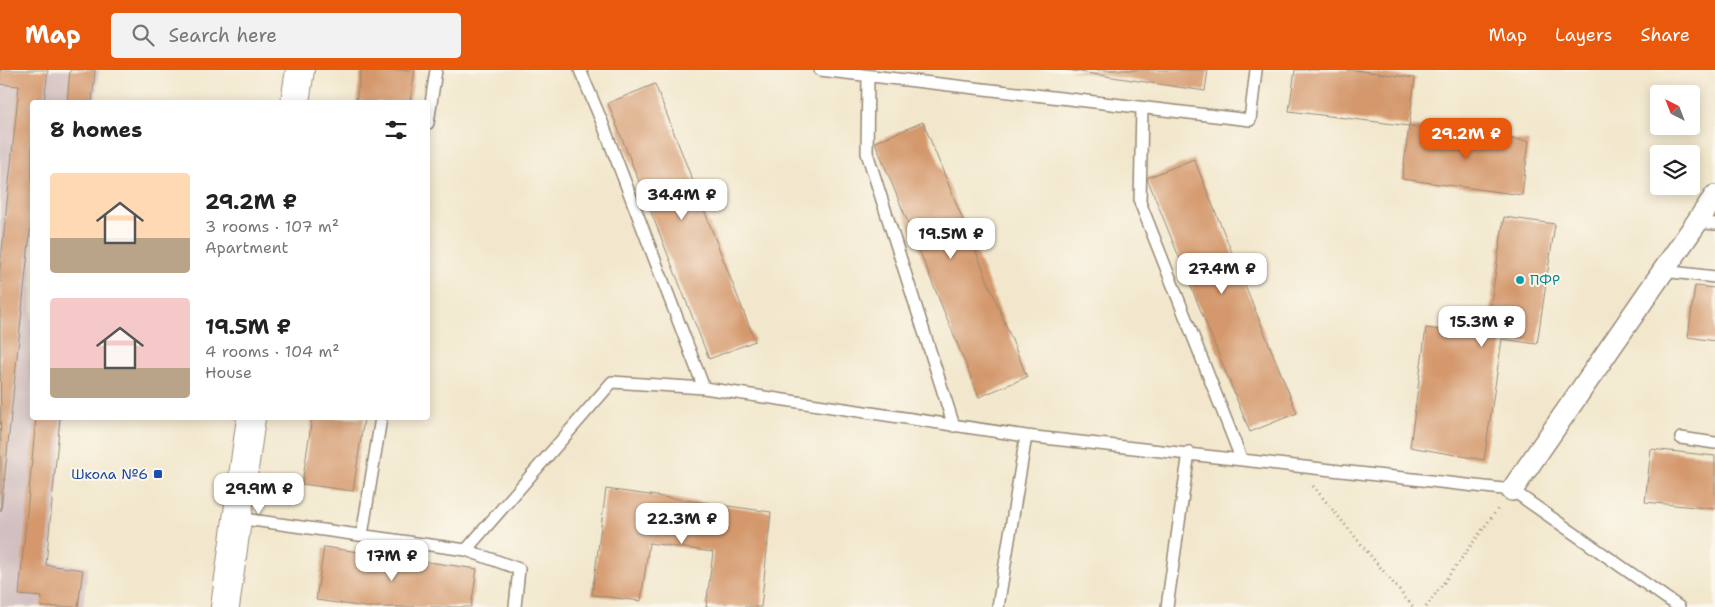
<!DOCTYPE html>
<html lang="en">
<head>
<meta charset="utf-8">
<style>
	:root { --surface:#fff; --page:#f2f2f2; --text:#222; --muted:#767676; --accent:#ea580c }
	body { margin:0; font-family:"Shantell Sans",sans-serif; background:var(--page); color:var(--text); height:100vh; display:flex; flex-direction:column; font-size:19px; white-space:nowrap }
	* { box-sizing:border-box; margin:0 }
	p { font-size:16px; color:var(--muted) }
	.icon { flex:none; width:28px; height:28px; fill:none; stroke:currentColor; stroke-width:2; stroke-linecap:round; stroke-linejoin:round }
	.map { position:relative; flex:1; overflow:hidden }
	.side { position:absolute; left:30px; top:30px; width:400px; height:320px; display:flex; flex-direction:column; background:var(--surface); border-radius:5px; box-shadow:0 2px 12px #0003 }
	.side>* { flex:none }
	.needle { width:32px; rotate:318deg }
	.buttons { position:absolute; left:1650px; top:15px; display:grid; gap:10px }
	.buttons a { display:grid; place-items:center; width:50px; height:50px; border-radius:5px; background:var(--surface); box-shadow:0 2px 12px #0003; font-size:25px }
	.price { position:absolute; translate:-50% -42px; padding:0 11px; border-radius:10px; background:#fff; color:#222; font-size:16px; line-height:32px; filter:drop-shadow(0 1px 2px #0008) }
	.price::after { content:''; position:absolute; left:50%; top:30px; width:15px; height:11px; margin-left:-8px; background:inherit; clip-path:polygon(0 0,100% 0,50% 100%) }
	.price.active { background:var(--accent); color:#fff }
	ul { padding:0; list-style:none }
	li { display:flex; align-items:center; gap:15px; height:125px; padding:0 20px }
	li span { display:grid; place-items:center; flex:none; width:140px; height:100px; border-radius:5px; color:#555 }
	li>.icon { margin-inline-start:auto }
	span .icon { width:60px; height:60px; fill:#fffc; stroke-width:1 }
	li b { font-size:21px }
	h2 { display:flex; justify-content:space-between; align-items:center; height:60px; padding:0 20px; font-size:21px }
	header { display:flex; align-items:center; gap:30px; box-sizing:border-box; height:70px; padding:0 25px; background:var(--accent); color:#fff }
	header strong { font-size:24px }
	nav { display:flex; gap:28px; margin-inline-start:auto; font-size:18px }
	.search { width:350px; height:45px; background:var(--page); display:flex; align-items:center; gap:12px; box-sizing:border-box; padding:0 18px; border-radius:5px; color:var(--muted); font-size:19px }
	.map>svg:first-child { display:block }
</style>
</head>
<body>
<header>
<strong>Map</strong>
<div class="search"><svg class="icon" aria-label="search" viewBox="0 0 24 24"><circle cx="10" cy="10" r="6"/><path d="M15 15l6 6"/></svg>Search here</div>
<nav><a>Map</a><a>Layers</a><a>Share</a></nav>
</header>
<div class="map">
<svg width="1715" height="537" viewBox="0 0 1715 537">
	<rect width="100%" height="100%" fill="#fbf7ec"/>
	<filter id="ink" filterUnits="userSpaceOnUse"><feTurbulence type="fractalNoise" baseFrequency=".02" numOctaves="2"/><feDisplacementMap in="SourceGraphic" scale="10" xChannelSelector="R" yChannelSelector="G"/><feConvolveMatrix kernelMatrix="1 2 1 2 8 2 1 2 1" color-interpolation-filters="sRGB"/></filter>
	<filter id="wash" filterUnits="userSpaceOnUse"><feTurbulence type="fractalNoise" baseFrequency=".0096" numOctaves="4" result="noise"/><feDisplacementMap in="SourceGraphic" scale="20" xChannelSelector="R" yChannelSelector="G"/><feGaussianBlur stdDeviation="1.12" result="paint"/><feColorMatrix in="noise" values="0 0 0 0 0 0 0 0 0 0 0 0 0 0 0 0 0 1.4 0 .05"/><feComposite in="paint" operator="in"/></filter>
	<g filter="url(#wash)">
		<rect width="100%" height="100%" fill="#f2e7cc"/>
		<path fill="#d2bfc0" d="M0 0H99L95 32H32V348H64L50 492 88 497 83 537H0Z"/>
		<g id="blocks">
			<path fill="#d4986c" d="M0 0H48L44 32H32V143L1 441 0 200 19 16 0 14Z
				M70 0H95L92 32H67Z
				M361 0H415L410 32H356Z
				M1066 0H1208L1205 21Z
				M1295 0H1354L1415 8 1409 56 1289 41Z
				M655 14 755 271 709 289 608 33Z
				M923 52 1027 307 979 327 875 72Z
				M1409 56 1529 71 1522 125 1402 109Z
				M1194 89 1297 343 1250 362 1147 108Z
				M1504 147 1555 154 1537 274 1502 269 1484 390 1410 377 1426 258 1486 266Z
				M1695 216 1715 218V271L1688 267Z
				M36 348H60L46 495 83 500 78 537H41L42 527 19 525Z
				M312 348H364L353 421 302 414Z
				M1651 379 1715 386V439L1645 432Z
				M606 419 771 442 761 537H706L713 482 649 473 641 531 592 525Z
				M324 477 477 499 471 537H365L316 530Z"/>
		</g>
	</g>
	<g filter="url(#ink)">
		<use href="#blocks" fill-opacity="0" stroke="#968875" stroke-width="1"/>
		<g fill="none" stroke-linecap="round" stroke-linejoin="round">
			<defs>
				<path id="lane" d="M580 0 602 52 704 318
					M820 0 1250 50 1256 0
					M868 7 867 83 954 356
					M1142 38 1140 132 1241 388
					M428 53 436 0
					M1697 152 1715 154
					M1663 201 1715 207
					M1681 368 1715 373
					M237 448 466 480 519 499 515 537
					M362 465 381 348
					M466 480 612 312 704 318 1026 366 1512 420 1679 537
					M998 537 1026 366
					M1167 537 1189 382"/>
				<path id="street" d="M1512 420 1715 126"/>
				<path id="secondary" d="M295 32 300 0
					M225 537 251 348"/>
			</defs>
			<use href="#lane" stroke="#968875" stroke-width="14"/>
			<use href="#street" stroke="#968875" stroke-width="24"/>
			<use href="#secondary" stroke="#968875" stroke-width="30"/>
			<path stroke="#968875" stroke-width="3" stroke-dasharray="1 4" stroke-linecap="butt" d="M1313 416 1413 537
				M1426 537 1499 437"/>
			<use href="#lane" stroke="#fff" stroke-width="11"/>
			<use href="#street" stroke="#fff" stroke-width="21"/>
			<use href="#secondary" stroke="#fff" stroke-width="28"/>
		</g>
	</g>
	<circle fill="#0f9aa8" stroke="#fbf7ec" stroke-width="2" cx="1520" cy="210" r="5"/>
	<rect fill="#1a4fb4" stroke="#fbf7ec" stroke-width="2" x="153" y="399" width="10" height="10" rx="2.5"/>
	<g text-anchor="middle" stroke-width="4" stroke-linejoin="round" paint-order="stroke">
		<g font-size="14" fill="#0d838f" stroke="#fbf7ec" text-anchor="start">
			<text x="1530" y="215">ПФР</text>
		</g>
		<g font-size="14" fill="#164399" stroke="#fbf7ec" text-anchor="end">
			<text x="148" y="409">Школа №6</text>
		</g>
	</g>
</svg>
<div class="buttons">
<a><svg class="needle" viewBox="-14 -14 28 28"><path d="M0-13l5 13h-10z" fill="#e53935"/><path d="M0 13l5-13h-10z" fill="#767676"/></svg></a>
<a><svg class="icon" aria-label="layers" viewBox="0 0 24 24"><path d="M12 4l9 5-9 5-9-5zM3 14l9 5 9-5"/></svg></a>
</div>
<b class="price active" style="left:1466px;top:90px">29.2M ₽</b>
<b class="price" style="left:682px;top:151px">34.4M ₽</b>
<b class="price" style="left:951px;top:190px">19.5M ₽</b>
<b class="price" style="left:1222px;top:225px">27.4M ₽</b>
<b class="price" style="left:1482px;top:278px">15.3M ₽</b>
<b class="price" style="left:259px;top:445px">29.9M ₽</b>
<b class="price" style="left:682px;top:475px">22.3M ₽</b>
<b class="price" style="left:392px;top:512px">17M ₽</b>
<section class="side">
<h2>8 homes<svg class="icon" aria-label="filters" viewBox="0 0 24 24"><path d="M4 7h16M4 17h16"/><circle cx="9" cy="7" r="2"/><circle cx="15" cy="17" r="2"/></svg></h2>
<ul>
<li><span style="background:linear-gradient(#ffd9b3 65%,#b9a48a 0)"><svg class="icon" aria-label="home" viewBox="0 0 24 24"><path d="M3 11l9-7 9 7M6 9v11h12V9"/></svg></span><div><b>29.2M ₽</b><p>3 rooms · 107 m²</p><p>Apartment</p></div></li>
<li><span style="background:linear-gradient(#f6c9c9 70%,#b9a48a 0)"><svg class="icon" aria-label="home" viewBox="0 0 24 24"><path d="M3 11l9-7 9 7M6 9v11h12V9"/></svg></span><div><b>19.5M ₽</b><p>4 rooms · 104 m²</p><p>House</p></div></li>
</ul>
</section>
</div>
</body>
</html>
